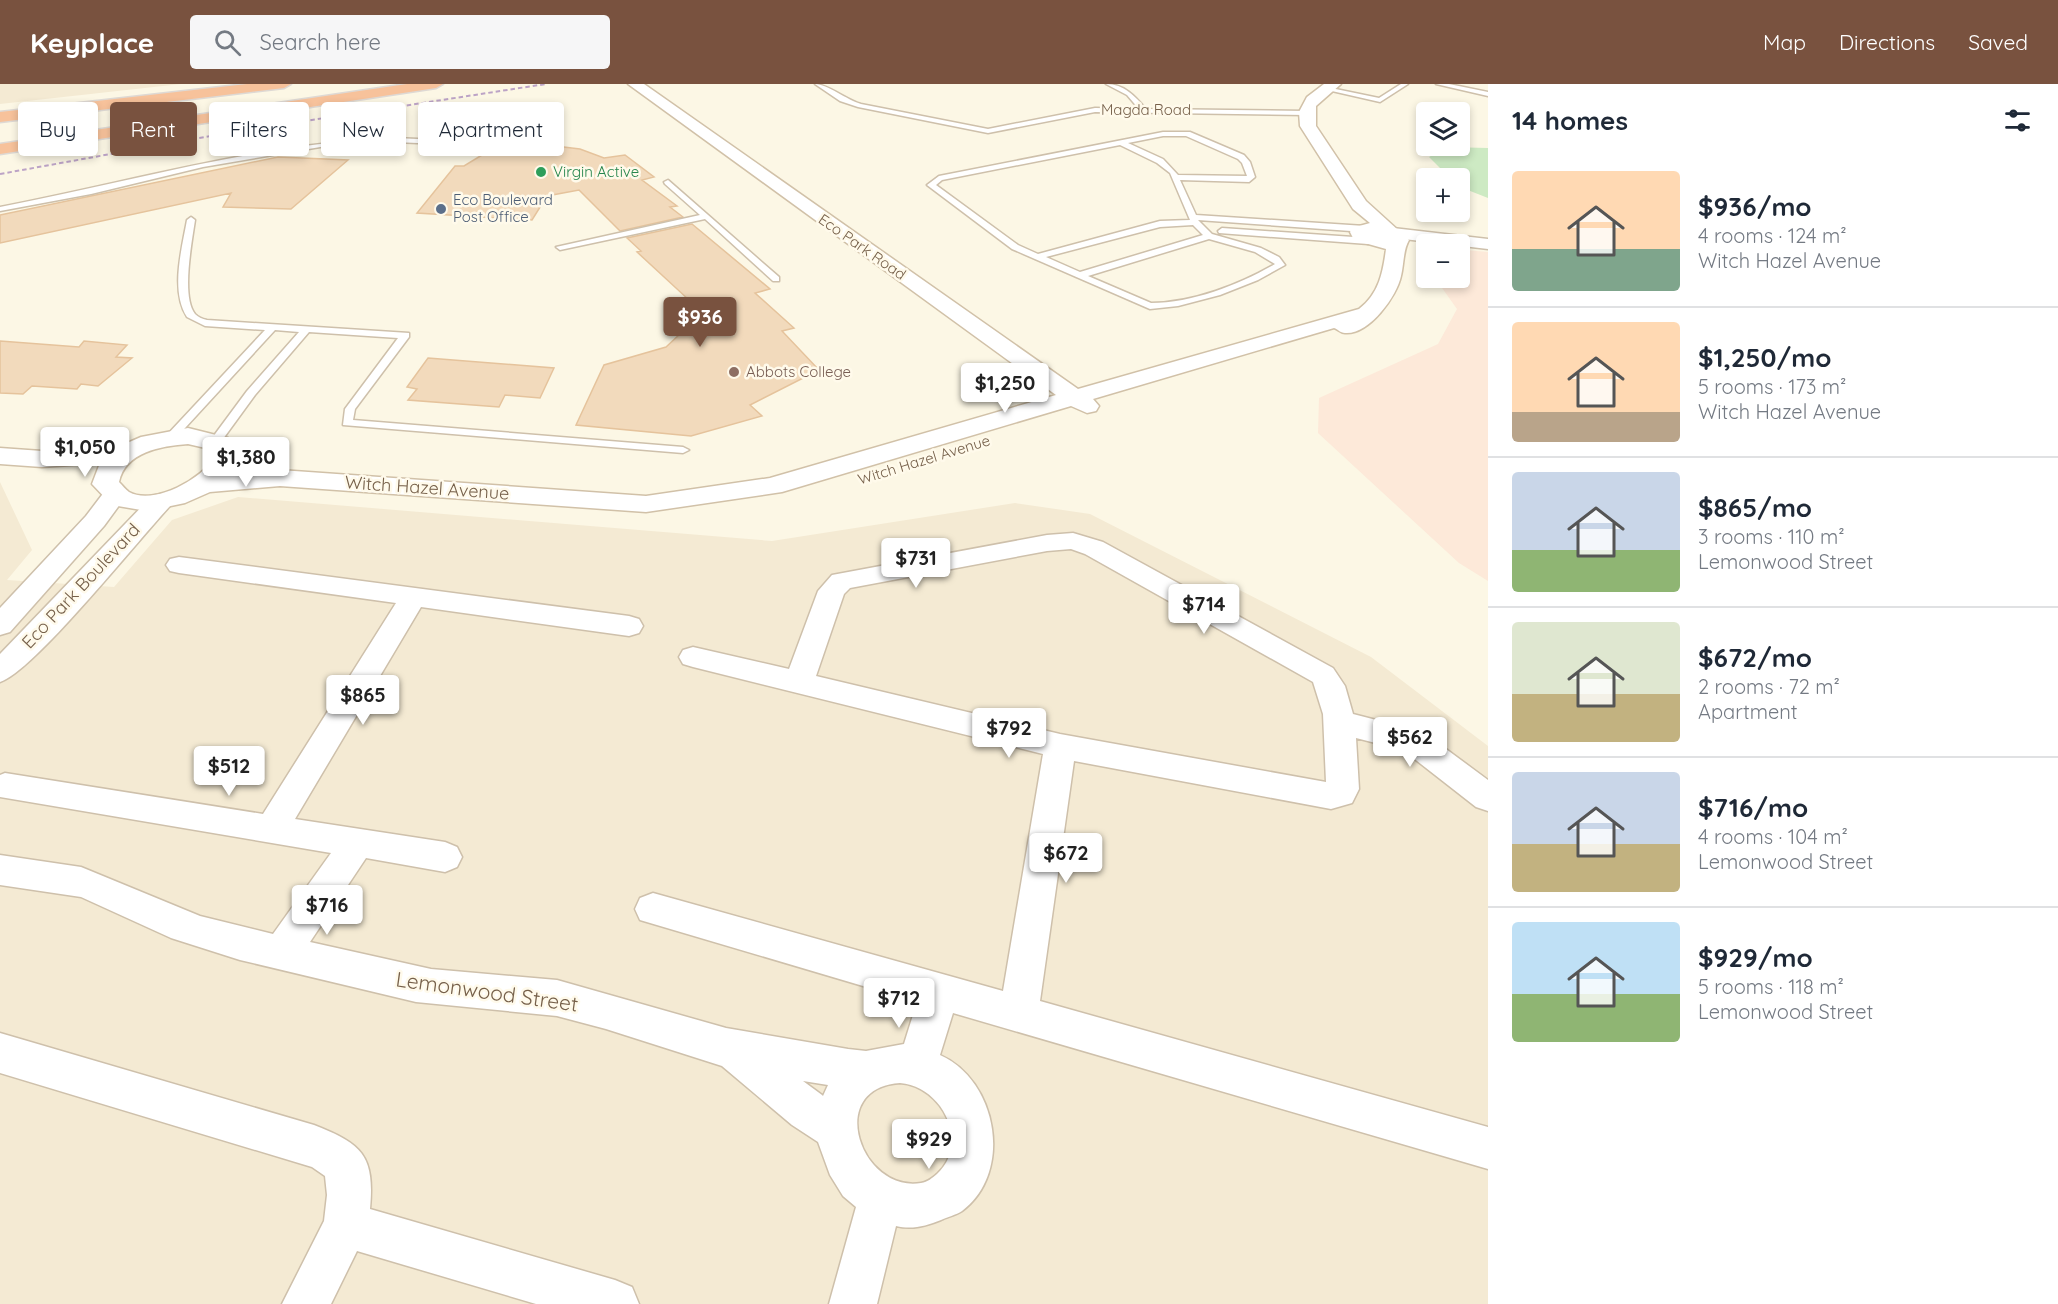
<!DOCTYPE html>
<html lang="en">
<head>
<meta charset="utf-8">
<style>
	:root { --surface:#fff; --page:#f6f6f7; --text:#1f2937; --muted:#747a83; --line:#e0e1e3; --accent:#79523f }
	body { margin:0; font-family:Quicksand,sans-serif; background:var(--page); color:var(--text); height:100vh; display:flex; flex-direction:column; font-size:22px; white-space:nowrap }
	* { box-sizing:border-box; margin:0 }
	p { font-size:20px; color:var(--muted) }
	.icon { flex:none; width:33px; height:33px; fill:none; stroke:currentColor; stroke-width:2; stroke-linecap:round; stroke-linejoin:round }
	.map { position:relative; flex:1; overflow:hidden }
	.panel { display:flex; flex-direction:column; background:var(--surface); width:570px }
	.panel>* { flex:none }
	.banner { position:absolute; left:18px; top:18px; width:570px; height:54px; display:flex; gap:12px }
	.buttons { position:absolute; left:1416px; top:18px; display:grid; gap:12px }
	.buttons a { display:grid; place-items:center; width:54px; height:54px; border-radius:6px; background:var(--surface); box-shadow:0 3px 9px #0003; font-size:30px }
	.price { position:absolute; translate:-50% -51px; padding:0 14px; border-radius:6px; background:#fff; color:#222; font-size:20px; line-height:39px; filter:drop-shadow(0 2px 3px #0008) }
	.price::after { content:''; position:absolute; left:50%; top:36px; width:18px; height:14px; margin-left:-9px; background:inherit; clip-path:polygon(0 0,100% 0,50% 100%) }
	.price.current { background:var(--accent); color:#fff }
	ul { padding:0; list-style:none }
	li { display:flex; align-items:center; gap:18px; height:150px; padding:0 24px }
	li+li { border-top:2px solid var(--line) }
	li span { display:grid; place-items:center; flex:none; width:168px; height:120px; border-radius:6px; color:#555 }
	li>.icon { margin-inline-start:auto }
	span .icon { width:72px; height:72px; fill:#fffc; stroke-width:1 }
	li b { font-size:26px }
	h2 { display:flex; justify-content:space-between; align-items:center; height:72px; padding:0 24px; font-size:26px }
	.tag { padding:0 21px; border-radius:6px; background:var(--surface); box-shadow:0 3px 9px #0003; font-size:21px; line-height:54px }
	.tag.current { background:var(--accent); color:#fff }
	header { display:flex; align-items:center; gap:36px; box-sizing:border-box; height:84px; padding:0 30px; background:var(--accent); color:#fff }
	header strong { font-size:28px }
	nav { display:flex; gap:33px; margin-inline-start:auto; font-size:21px }
	.search { width:420px; height:54px; background:var(--page); display:flex; align-items:center; gap:15px; box-sizing:border-box; padding:0 21px; border-radius:6px; color:var(--muted); font-size:22px }
	main { display:flex; flex:1; min-height:0 }
	.map>svg:first-child { display:block }
</style>
</head>
<body>
<header>
<strong>Keyplace</strong>
<div class="search"><svg class="icon" aria-label="search" viewBox="0 0 24 24"><circle cx="10" cy="10" r="6"/><path d="M15 15l6 6"/></svg>Search here</div>
<nav><a>Map</a><a>Directions</a><a>Saved</a></nav>
</header>
<main>
<div class="map">
<svg width="1488" height="1220" viewBox="0 0 1488 1220">
	<rect width="100%" height="100%" fill="#fcf7e5"/>
	<path fill="#f4ead3" d="M0 0H181L0 20Z
		M0 398 32 466 7 496 114 503 172 436 238 413 772 457 1015 419 1090 430 1371 573 1488 662V1220H0Z"/>
	<path fill="#fde9d9" d="M1465 166 1488 168V497L1459 479 1318 349 1319 314 1438 260 1457 225 1435 194H1460V173Z"/>
	<path fill="#cdeac3" d="M1447 63 1488 64V114L1460 103V94H1450L1429 73Z"/>
	<path fill="#f2dabc" stroke="#e5c39c" stroke-width="1.5" d="M539 60 580 65 604 74 625 71 654 93 642 96 677 122 670 123 683 133 620 147 579 106 547 112 532 136 417 129 455 82H464L482 71 497 66Z
		M278 73 348 76 291 125 223 123 231 109 0 159V131Z
		M692 140 770 205 755 209 794 244 782 247 819 286 750 321 762 332 691 352 576 341 604 281 666 263 697 234 681 218 689 216 637 168 641 167 627 154Z
		M0 257 79 263 84 257 127 261 116 273 132 274 98 302 81 300 77 305 32 302 23 310 0 309Z
		M428 274 554 284 540 314 505 311 499 323 408 316 417 305 407 303Z"/>
	<g fill="none" stroke-linecap="round" stroke-linejoin="round">
		<defs>
			<path id="lane" d="M815 0C827 0 847 16 861 20L988 45 1095 24 1139 25 1127 11 1106 0C1124 0 1135 12 1146 25L1306 27 1309 29 1306 31 1095 28 988 49 858 23 840 17Z
				M1401 0H1408L1380 18 1323 5 1326 3 1379 14Z
				M1436 0H1449L1488 8V12Z
				M1163 48H1190L1244 71 1250 78 1255 93 1249 98 1180 96 1196 131 1365 142 1369 145 1365 148 1198 136 1212 150 1261 164 1279 173 1285 181 1258 196 1220 211 1178 222 1150 225 1012 165 927 101 939 92ZM1163 52H1186L1238 75 1242 79 1247 92 1178 91 1163 75 1128 59ZM1120 61 1157 79 1170 89 1190 136 1160 137 1038 170 1018 161 936 101 942 96ZM1193 141 1203 151 1080 188 1046 173 1160 143ZM1209 155 1255 168 1275 180C1240 200 1193 219 1151 219L1088 192Z
				M395 54 485 58 489 60 485 62 395 58 338 60 203 83 91 110 0 127V123C131 98 261 59 395 54Z
				M668 96 779 193V197H773L705 135 560 166 556 163 700 131 665 100 664 98Z
				M191 133 195 136C192 157 181 213 195 230 198 233 202 235 207 236L409 249V253L355 325 353 336 683 363 689 366 683 369 343 341 345 325 398 254 309 248 255 311 220 359H212L210 357 247 307 299 248 275 246 174 356H166V352L265 246 205 242 187 233C170 207 182 164 187 136Z
				M1222 144 1368 154 1372 157 1368 160 1219 149 1218 147Z"/>
			<path id="street" d="M1393 144 1488 155V165L1387 153 1384 149 1387 145Z
				M114 405 123 407 126 412 104 442 10 548 0 551V524L86 432 105 407Z
				M161 410 170 412 173 417 170 422C139 455 33 588 0 598V570L152 412Z
				M1073 449 1103 458 1333 584 1345 602 1353 630 1423 648 1488 696V727L1476 723 1403 666 1356 654 1359 705 1352 719 1331 725 1074 677 1040 917 1488 1043V1085L953 929 940 971C997 996 1014 1088 962 1127 956 1131 947 1133 941 1136 926 1142 912 1146 896 1142L877 1220H829L856 1123 843 1112 830 1091 818 1058 792 1041 722 982 606 945 557 932 416 918 240 876 171 854 81 813 0 801V771L81 783 200 832 273 850 331 769 0 713V691L5 689 263 730 396 519 179 489 170 487 166 481 170 475 179 473 629 532 639 535 643 542 639 549 629 552 421 523 295 735 445 758 457 763 462 773 457 783 445 788 366 774 310 858 431 885 557 896 726 944 848 965 866 967 904 960 917 918 640 836 635 825 640 814 653 809 1003 907 1043 670 693 583 683 580 679 573 683 566 693 563 789 585 818 507 832 491 1047 451ZM1071 465 1085 470 1313 598 1323 630 1326 698 1060 650 816 592 844 510 850 504 1047 467ZM803 997 828 1001 823 1012 822 1011ZM900 999C942 1002 971 1059 937 1090 932 1094 928 1098 921 1099 861 1109 824 1004 900 999Z
				M0 949 314 1041C362 1060 375 1071 370 1125L615 1196 632 1203 639 1220H536L357 1167 331 1220H282L324 1137 327 1111 325 1092 312 1083 0 989Z"/>
			<path id="secondary" d="M628 0H644L1078 305 1359 225C1379 210 1383 188 1386 165L1354 156 1350 148 1352 144 1370 139 1353 125 1300 42 1299 28 1307 13 1324 0H1341L1316 22V42L1366 117 1409 156C1403 166 1404 180 1401 192 1397 212 1369 251 1345 249 1340 249 1338 245 1334 244L1093 315 1099 322 1096 327 1087 329 1071 322 782 408 646 428 280 402 210 408 185 419 147 427 112 421 92 400 100 379 42 383 0 380V364L42 367 118 363 141 353 188 344 228 354 241 372 232 390 280 386 646 412 770 394 1056 311ZM188 360 210 365 215 372C204 394 154 422 129 408 126 406 122 401 119 398 125 368 161 362 188 360Z"/>
			<path id="highway" d="M247 0H291L284 4 0 38V28Z
				M407 0H443L436 4 0 70V60Z"/>
		</defs>
		<use href="#lane" stroke="#cec0ab" stroke-width="3"/>
		<use href="#street" stroke="#cec0ab" stroke-width="3"/>
		<use href="#secondary" stroke="#d1c1a8" stroke-width="3"/>
		<use href="#highway" stroke="#ded9d4" stroke-width="3"/>
		<use href="#lane" fill="#fff" fill-rule="evenodd"/>
		<use href="#street" fill="#fff" fill-rule="evenodd"/>
		<use href="#secondary" fill="#fff" fill-rule="evenodd"/>
		<use href="#highway" fill="#f7c29b" fill-rule="evenodd"/>
		<path stroke="#bca3c6" stroke-width="2" stroke-dasharray="4.5 3" stroke-linecap="butt" d="M0 90 227 49 546 0"/>
	</g>
	<circle fill="#2e9e5b" stroke="#fffaeb" stroke-width="2" cx="541" cy="88" r="6"/>
	<circle fill="#5c6f8a" stroke="#fffaeb" stroke-width="2" cx="441" cy="125" r="6"/>
	<circle fill="#8d6e63" stroke="#fffaeb" stroke-width="2" cx="734" cy="288" r="6"/>
	<g text-anchor="middle" stroke-width="5" stroke-linejoin="round" paint-order="stroke">
		<g font-size="15" fill="#76604a" stroke="#fffaeb">
			<text x="1146" y="31">Magda Road</text>
			<text transform="translate(862 163) rotate(35)" y="5">Eco Park Road</text>
			<text transform="translate(924 376) rotate(-17)" y="5">Witch Hazel Avenue</text>
		</g>
		<g font-size="15" fill="#27864d" stroke="#fffaeb" text-anchor="start">
			<text x="553" y="93">Virgin Active</text>
		</g>
		<g font-size="15" fill="#4e5e75" stroke="#fffaeb" text-anchor="start">
			<text x="453" y="121">Eco Boulevard<tspan x="453" dy="17">Post Office</tspan></text>
		</g>
		<g font-size="15" fill="#785e54" stroke="#fffaeb" text-anchor="start">
			<text x="746" y="293">Abbots College</text>
		</g>
		<g font-size="18" fill="#76604a" stroke="#fffaeb">
			<text transform="translate(427 404) rotate(4)" y="6">Witch Hazel Avenue</text>
			<text transform="translate(81 502) rotate(-47)" y="6">Eco Park Boulevard</text>
		</g>
		<g font-size="21" fill="#76604a" stroke="#fffaeb">
			<text transform="translate(487 908) rotate(8)" y="7">Lemonwood Street</text>
		</g>
	</g>
</svg>
<div class="buttons">
<a><svg class="icon" aria-label="layers" viewBox="0 0 24 24"><path d="M12 4l9 5-9 5-9-5zM3 14l9 5 9-5"/></svg></a>
<a>+</a>
<a>−</a>
</div>
<b class="price current" style="left:700px;top:264px">$936</b>
<b class="price" style="left:1005px;top:330px">$1,250</b>
<b class="price" style="left:85px;top:394px">$1,050</b>
<b class="price" style="left:246px;top:404px">$1,380</b>
<b class="price" style="left:916px;top:505px">$731</b>
<b class="price" style="left:1204px;top:551px">$714</b>
<b class="price" style="left:363px;top:642px">$865</b>
<b class="price" style="left:1009px;top:675px">$792</b>
<b class="price" style="left:1410px;top:684px">$562</b>
<b class="price" style="left:229px;top:713px">$512</b>
<b class="price" style="left:1066px;top:800px">$672</b>
<b class="price" style="left:327px;top:852px">$716</b>
<b class="price" style="left:899px;top:945px">$712</b>
<b class="price" style="left:929px;top:1086px">$929</b>
<div class="banner">
<a class="tag">Buy</a>
<a class="tag current">Rent</a>
<a class="tag">Filters</a>
<a class="tag">New</a>
<a class="tag">Apartment</a>
</div>
</div>
<section class="panel">
<h2>14 homes<svg class="icon" aria-label="filters" viewBox="0 0 24 24"><path d="M4 7h16M4 17h16"/><circle cx="9" cy="7" r="2"/><circle cx="15" cy="17" r="2"/></svg></h2>
<ul>
<li><span style="background:linear-gradient(#ffd9b3 65%,#7fa58c 0)"><svg class="icon" aria-label="home" viewBox="0 0 24 24"><path d="M3 11l9-7 9 7M6 9v11h12V9"/></svg></span><div><b>$936/mo</b><p>4 rooms · 124 m²</p><p>Witch Hazel Avenue</p></div></li>
<li><span style="background:linear-gradient(#ffd9b3 75%,#b9a48a 0)"><svg class="icon" aria-label="home" viewBox="0 0 24 24"><path d="M3 11l9-7 9 7M6 9v11h12V9"/></svg></span><div><b>$1,250/mo</b><p>5 rooms · 173 m²</p><p>Witch Hazel Avenue</p></div></li>
<li><span style="background:linear-gradient(#c9d6e8 65%,#8fb573 0)"><svg class="icon" aria-label="home" viewBox="0 0 24 24"><path d="M3 11l9-7 9 7M6 9v11h12V9"/></svg></span><div><b>$865/mo</b><p>3 rooms · 110 m²</p><p>Lemonwood Street</p></div></li>
<li><span style="background:linear-gradient(#dfe7d0 60%,#c2b280 0)"><svg class="icon" aria-label="home" viewBox="0 0 24 24"><path d="M3 11l9-7 9 7M6 9v11h12V9"/></svg></span><div><b>$672/mo</b><p>2 rooms · 72 m²</p><p>Apartment</p></div></li>
<li><span style="background:linear-gradient(#c9d6e8 60%,#c2b280 0)"><svg class="icon" aria-label="home" viewBox="0 0 24 24"><path d="M3 11l9-7 9 7M6 9v11h12V9"/></svg></span><div><b>$716/mo</b><p>4 rooms · 104 m²</p><p>Lemonwood Street</p></div></li>
<li><span style="background:linear-gradient(#bfe0f5 60%,#8fb573 0)"><svg class="icon" aria-label="home" viewBox="0 0 24 24"><path d="M3 11l9-7 9 7M6 9v11h12V9"/></svg></span><div><b>$929/mo</b><p>5 rooms · 118 m²</p><p>Lemonwood Street</p></div></li>
</ul>
</section>
</main>
</body>
</html>
